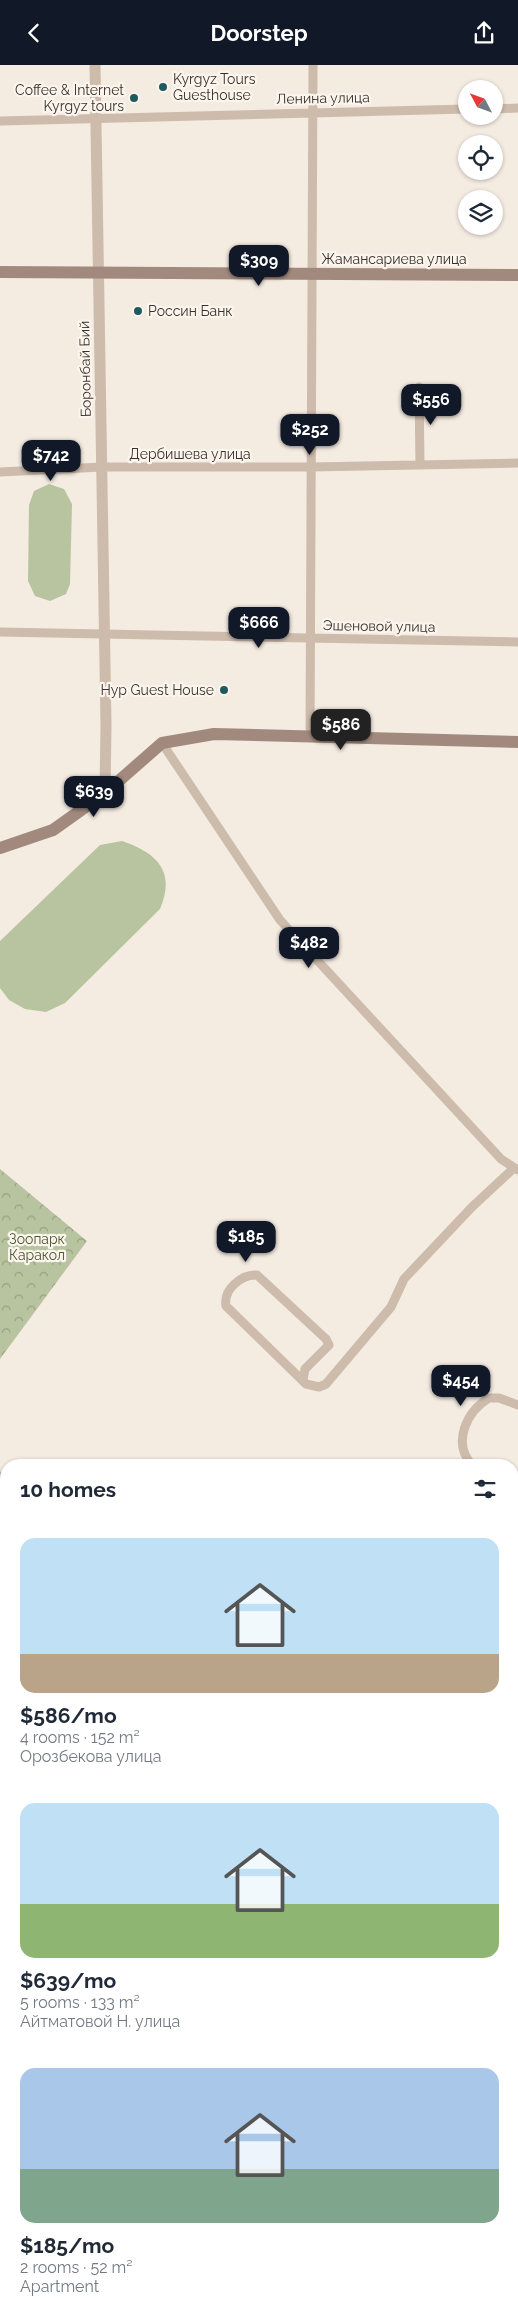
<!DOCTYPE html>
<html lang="en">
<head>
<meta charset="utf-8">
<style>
	:root { --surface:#fff; --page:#f6f6f7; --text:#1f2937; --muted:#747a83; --accent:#111827 }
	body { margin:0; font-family:Raleway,sans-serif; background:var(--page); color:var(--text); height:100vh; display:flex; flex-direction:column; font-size:19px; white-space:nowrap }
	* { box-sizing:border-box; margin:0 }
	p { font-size:16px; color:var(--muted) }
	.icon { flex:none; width:28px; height:28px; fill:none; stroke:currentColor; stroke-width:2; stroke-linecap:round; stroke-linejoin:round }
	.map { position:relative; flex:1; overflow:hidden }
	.sheet { position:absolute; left:0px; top:1394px; width:519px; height:866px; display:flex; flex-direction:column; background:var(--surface); border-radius:20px 20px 0 0; box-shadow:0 1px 4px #0004 }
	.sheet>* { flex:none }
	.needle { width:32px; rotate:311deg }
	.tools { position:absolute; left:458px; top:15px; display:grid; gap:10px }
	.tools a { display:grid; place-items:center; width:45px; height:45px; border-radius:50%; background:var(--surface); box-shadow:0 1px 4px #0004; font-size:25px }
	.price { position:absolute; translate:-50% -42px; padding:0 11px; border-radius:10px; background:var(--accent); color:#fff; font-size:16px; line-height:32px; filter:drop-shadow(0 1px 2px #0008) }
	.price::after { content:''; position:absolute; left:50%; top:30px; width:15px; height:11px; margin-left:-8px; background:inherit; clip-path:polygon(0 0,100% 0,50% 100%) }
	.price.active { background:#222; color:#fff }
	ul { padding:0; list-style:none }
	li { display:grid; align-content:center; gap:10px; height:265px; padding:0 20px }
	li span { display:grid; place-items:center; height:155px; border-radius:15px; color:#555 }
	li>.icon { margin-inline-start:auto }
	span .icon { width:90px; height:90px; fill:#fffc; stroke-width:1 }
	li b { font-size:21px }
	h2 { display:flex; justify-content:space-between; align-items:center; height:60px; padding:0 20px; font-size:21px }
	header { display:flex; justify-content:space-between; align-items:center; height:65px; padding:0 20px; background:var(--accent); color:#fff; font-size:22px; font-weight:700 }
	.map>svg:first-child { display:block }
</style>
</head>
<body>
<header><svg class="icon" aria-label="back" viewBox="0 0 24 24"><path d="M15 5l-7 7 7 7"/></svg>Doorstep<svg class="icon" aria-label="share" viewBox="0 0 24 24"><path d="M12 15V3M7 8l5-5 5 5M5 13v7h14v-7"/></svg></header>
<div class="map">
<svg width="518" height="2259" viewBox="0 0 518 2259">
	<defs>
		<pattern id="park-crowns" width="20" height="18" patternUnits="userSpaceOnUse" patternTransform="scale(1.25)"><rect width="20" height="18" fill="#b8c4a0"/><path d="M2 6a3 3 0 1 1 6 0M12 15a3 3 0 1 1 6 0" fill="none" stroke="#97a083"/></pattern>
	</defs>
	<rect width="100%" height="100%" fill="#f4ebe1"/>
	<path fill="#b8c4a0" d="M49 419 64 424 72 439 70 519 66 529 50 536 35 531 28 516 29 440 34 426Z
		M122 776C157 788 176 806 160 844L65 938 46 947 25 944 9 935 0 923V876L100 780Z"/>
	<path fill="url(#park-crowns)" d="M0 1104 87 1176 0 1294Z
		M0 1799H6V1839L0 1838Z"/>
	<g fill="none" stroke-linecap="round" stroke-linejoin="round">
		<path stroke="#7fb0b2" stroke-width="16" d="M0 1787H6
			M512 1900 518 1902"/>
		<path stroke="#cdbbac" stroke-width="9" d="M494 44 518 43
			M0 56 466 44
			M419 322 420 400
			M0 407 102 402H311L518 398
			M0 567 518 577
			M310 672 313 0
			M162 678 280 855 501 1094 518 1105
			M303 1315 305 1304 329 1280 326 1274 257 1210C241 1209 223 1225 226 1241L306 1319 319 1322 326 1319 391 1242 404 1214 472 1142 514 1103
			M472 1400C452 1378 466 1347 489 1333H499L518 1340
			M0 1411 6 1415
			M512 1446 518 1451
			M0 1704H6
			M0 1911 6 1913
			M0 1997 6 1999
			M512 2001 518 2002
			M512 2117 518 2118
			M0 2242 6 2211
			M98 2259 99 2254
			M228 2259 229 2254
			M353 2259 354 2254
			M445 2259 446 2254"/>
		<path stroke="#cdbbac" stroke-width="11" d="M95 0 106 660 105 728"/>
		<path stroke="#a18a7d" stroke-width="12" d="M0 207 518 210
			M0 783 53 765 105 728 162 678 214 669 518 677"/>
	</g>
	<g fill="#1f5a5e" stroke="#fbf5ee" stroke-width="2">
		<circle cx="163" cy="22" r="5"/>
		<circle cx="134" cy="33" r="5"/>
		<circle cx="138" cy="246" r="5"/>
		<circle cx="224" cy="625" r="5"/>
	</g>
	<g text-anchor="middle" stroke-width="4.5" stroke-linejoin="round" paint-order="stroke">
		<g font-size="14" fill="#3b302b" stroke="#fbf5ee" text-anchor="start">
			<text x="173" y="19">Kyrgyz Tours<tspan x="173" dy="16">Guesthouse</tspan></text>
			<text x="124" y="30" text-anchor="end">Coffee &amp; Internet<tspan x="124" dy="16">Kyrgyz tours</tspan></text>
			<text x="148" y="251">Россин Банк</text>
			<text x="214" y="630" text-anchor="end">Нур Guest House</text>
		</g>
		<g font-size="14" fill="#3b302b" stroke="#fbf5ee">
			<text transform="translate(323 33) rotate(-1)" y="5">Ленина улица</text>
			<text x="394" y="199">Жамансариева улица</text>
			<text transform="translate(85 304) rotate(-91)" y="5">Боронбай Бий</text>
			<text x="190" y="394">Дербишева улица</text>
			<text transform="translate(379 561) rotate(1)" y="5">Эшеновой улица</text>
		</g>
		<g font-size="14" fill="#4a5a2e" stroke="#fbf5ee">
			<text x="37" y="1179">Зоопарк<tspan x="37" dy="16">Каракол</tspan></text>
		</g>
	</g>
</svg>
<div class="tools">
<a><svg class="needle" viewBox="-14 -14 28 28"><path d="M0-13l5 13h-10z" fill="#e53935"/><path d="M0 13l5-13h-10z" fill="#747a83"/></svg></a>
<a><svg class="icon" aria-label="locate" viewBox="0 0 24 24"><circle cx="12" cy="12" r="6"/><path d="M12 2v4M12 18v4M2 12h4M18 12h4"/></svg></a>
<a><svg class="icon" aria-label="layers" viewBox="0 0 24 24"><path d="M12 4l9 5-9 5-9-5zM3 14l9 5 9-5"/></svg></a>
</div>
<b class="price" style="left:259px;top:222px">$309</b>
<b class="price" style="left:431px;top:361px">$556</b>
<b class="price" style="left:310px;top:391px">$252</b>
<b class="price" style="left:51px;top:417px">$742</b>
<b class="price" style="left:259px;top:584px">$666</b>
<b class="price active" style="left:341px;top:686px">$586</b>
<b class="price" style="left:94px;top:753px">$639</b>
<b class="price" style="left:309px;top:904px">$482</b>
<b class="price" style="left:246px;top:1198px">$185</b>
<b class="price" style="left:461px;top:1342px">$454</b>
<section class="sheet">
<h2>10 homes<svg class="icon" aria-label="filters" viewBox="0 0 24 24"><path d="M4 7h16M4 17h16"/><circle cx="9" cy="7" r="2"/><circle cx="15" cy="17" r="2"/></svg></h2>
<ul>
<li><span style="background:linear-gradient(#bfe0f5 75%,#b9a48a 0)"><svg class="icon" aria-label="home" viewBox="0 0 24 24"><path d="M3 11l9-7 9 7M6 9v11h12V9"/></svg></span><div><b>$586/mo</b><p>4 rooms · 152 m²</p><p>Орозбекова улица</p></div></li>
<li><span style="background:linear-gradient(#bfe0f5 65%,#8fb573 0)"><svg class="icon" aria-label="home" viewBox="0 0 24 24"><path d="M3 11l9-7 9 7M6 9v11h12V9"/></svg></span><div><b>$639/mo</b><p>5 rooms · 133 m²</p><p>Айтматовой Н. улица</p></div></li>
<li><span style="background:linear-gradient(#a9c7e8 65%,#7fa58c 0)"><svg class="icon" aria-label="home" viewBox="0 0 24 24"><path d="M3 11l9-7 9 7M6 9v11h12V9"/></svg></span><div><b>$185/mo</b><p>2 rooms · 52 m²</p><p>Apartment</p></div></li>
</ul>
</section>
</div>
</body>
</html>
